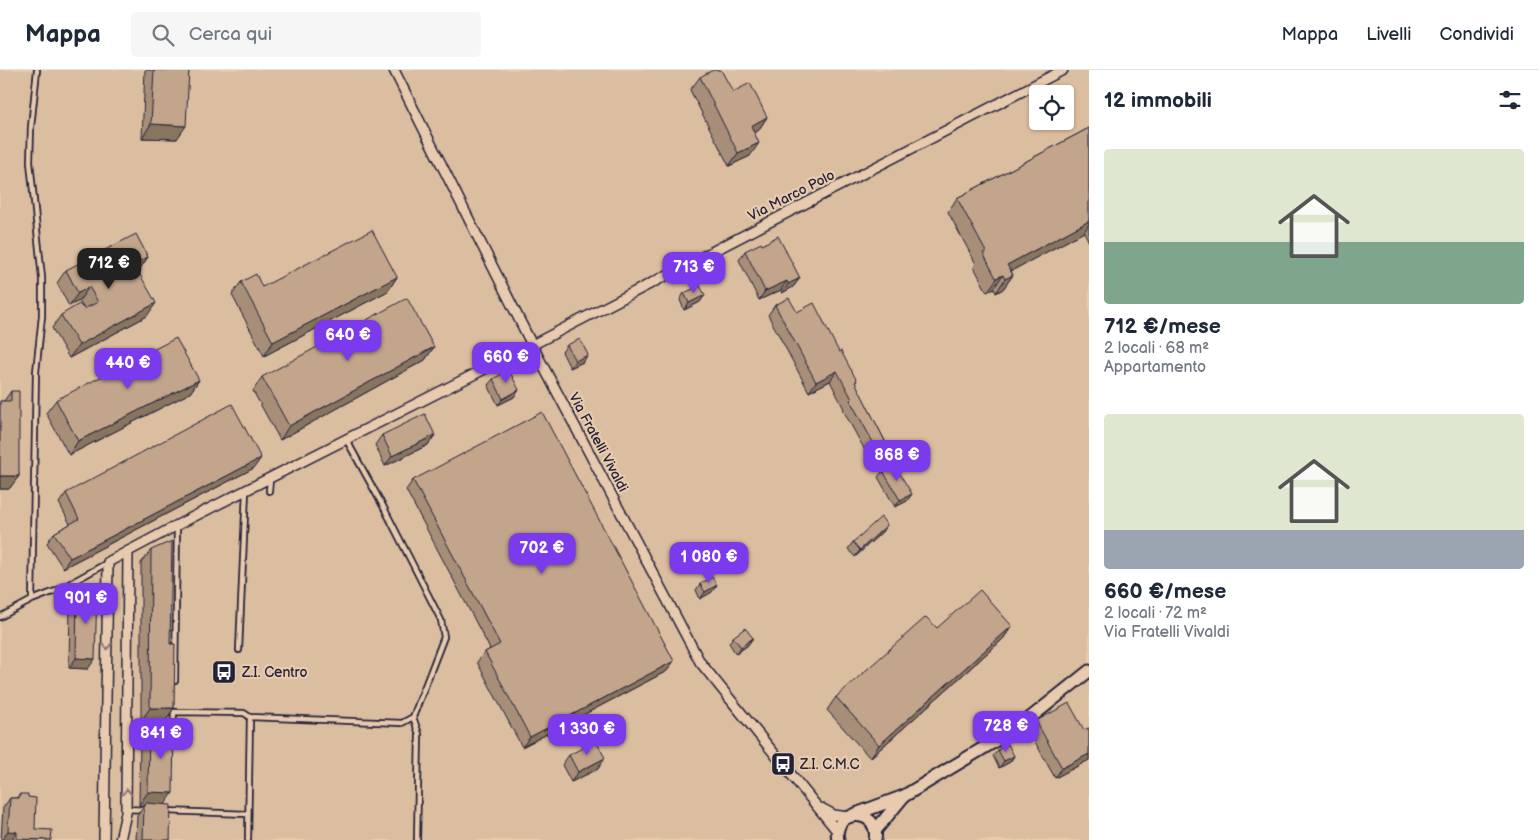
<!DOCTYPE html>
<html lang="it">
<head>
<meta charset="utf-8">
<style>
	:root { --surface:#fff; --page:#f6f6f7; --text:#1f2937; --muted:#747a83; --line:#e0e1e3; --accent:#7c3aed }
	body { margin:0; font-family:"Balsamiq Sans",sans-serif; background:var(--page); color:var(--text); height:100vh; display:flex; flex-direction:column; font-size:19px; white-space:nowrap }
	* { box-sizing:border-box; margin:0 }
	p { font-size:16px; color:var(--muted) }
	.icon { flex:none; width:28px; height:28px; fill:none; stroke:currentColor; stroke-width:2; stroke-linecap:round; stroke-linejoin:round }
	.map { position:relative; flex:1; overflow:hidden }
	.drawer { display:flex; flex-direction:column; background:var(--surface); width:450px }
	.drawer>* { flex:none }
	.controls { position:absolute; left:1029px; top:15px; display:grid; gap:10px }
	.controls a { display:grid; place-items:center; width:45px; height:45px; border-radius:5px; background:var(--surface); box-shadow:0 1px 4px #0004; font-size:25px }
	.price { position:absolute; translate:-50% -42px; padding:0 11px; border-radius:10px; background:var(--accent); color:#fff; font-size:16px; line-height:32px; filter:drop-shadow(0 1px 2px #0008) }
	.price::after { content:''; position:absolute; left:50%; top:30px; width:15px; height:11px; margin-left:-8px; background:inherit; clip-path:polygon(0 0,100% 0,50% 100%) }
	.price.current { background:#222; color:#fff }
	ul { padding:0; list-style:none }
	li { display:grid; align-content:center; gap:10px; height:265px; padding:0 15px }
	li span { display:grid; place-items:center; height:155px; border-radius:5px; color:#555 }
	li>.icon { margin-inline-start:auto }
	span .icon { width:90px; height:90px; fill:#fffc; stroke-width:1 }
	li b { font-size:21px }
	h2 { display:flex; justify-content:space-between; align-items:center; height:60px; padding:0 15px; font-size:21px }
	header { display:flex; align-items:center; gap:30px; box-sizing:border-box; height:70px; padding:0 25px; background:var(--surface); border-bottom:1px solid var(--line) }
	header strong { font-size:24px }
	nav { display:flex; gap:28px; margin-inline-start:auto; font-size:18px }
	.search { width:350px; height:45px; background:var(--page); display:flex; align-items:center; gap:12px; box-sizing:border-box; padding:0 18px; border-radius:5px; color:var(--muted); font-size:19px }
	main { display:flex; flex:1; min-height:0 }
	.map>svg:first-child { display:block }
</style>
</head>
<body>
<header>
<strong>Mappa</strong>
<div class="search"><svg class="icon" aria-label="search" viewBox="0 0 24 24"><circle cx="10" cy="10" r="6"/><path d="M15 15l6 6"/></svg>Cerca qui</div>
<nav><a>Mappa</a><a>Livelli</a><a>Condividi</a></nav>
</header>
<main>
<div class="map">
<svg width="1089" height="770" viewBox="0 0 1089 770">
	<rect width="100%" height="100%" fill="#eccbab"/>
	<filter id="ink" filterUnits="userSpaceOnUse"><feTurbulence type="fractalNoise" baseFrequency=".02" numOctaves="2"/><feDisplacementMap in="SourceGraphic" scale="10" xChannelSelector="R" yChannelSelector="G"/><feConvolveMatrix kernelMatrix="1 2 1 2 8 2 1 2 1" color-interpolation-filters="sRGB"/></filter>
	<g filter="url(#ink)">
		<path fill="#dbbd9f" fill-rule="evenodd" d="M0 0H1089V770H0ZM1038 24H1065V51H1038Z"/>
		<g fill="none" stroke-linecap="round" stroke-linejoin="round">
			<defs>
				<path id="service" d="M269 421 270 409
					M32 530 36 302 42 246V208L30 92 31 57 37 0
					M0 547 32 530 58 520 107 493
					M239 580 246 421
					M175 611 177 456
					M413 647 419 664 417 770
					M173 663 174 642 244 643 250 647
					M126 739 147 740
					M165 741 248 744
					M248 770 250 647 402 653 413 647 444 567 441 550 383 436 346 369"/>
				<path id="minor" d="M394 0 532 275 700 592 837 761
					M821 738 834 745 848 747
					M104 770 108 492 185 451 532 275 1063 0
					M120 770 126 743 128 481"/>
				<path id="secondary" d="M853 745 904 726 1020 656 1089 601
					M875 761 903 727
					M838 770C831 738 881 737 875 770"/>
			</defs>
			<use href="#service" stroke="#22223b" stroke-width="8"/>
			<use href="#minor" stroke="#22223b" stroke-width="12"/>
			<use href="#secondary" stroke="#22223b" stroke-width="15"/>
			<use href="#service" stroke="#e8caae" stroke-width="4.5"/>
			<use href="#minor" stroke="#e8caae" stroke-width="9"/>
			<use href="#secondary" stroke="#e8caae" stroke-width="11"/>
		</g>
		<path fill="#a78e78" stroke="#22223b" d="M145 0H189L177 69 142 68Z
			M700 7 733 22 767 47 758 61 754 62 750 86 729 96 690 20Z
			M1089 58V172L1084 162 1011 201 1013 205 1003 219 996 223 994 218 987 222 974 197 976 194 948 142 957 128Z
			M762 175 800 208 793 217 782 223 781 220 759 230 739 190 745 181Z
			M148 187 138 201 147 246 69 288 52 258 61 245 84 239 79 231 69 236 57 213 66 200Z
			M397 207 388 221 264 286 232 225 241 212 262 217Z
			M684 223 705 225 700 232 684 240 680 230Z
			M775 235 797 242 857 311 855 313 885 371 878 381 868 386 843 340 844 339 830 311 809 322 768 245Z
			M567 275 583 292 570 298 562 282Z
			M434 277 425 290 280 370 253 321 262 307Z
			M493 309 519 320 514 327 498 335 488 315Z
			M199 310 190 323 69 385 46 343 56 330Z
			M11 321 19 406 9 419H0V331H4Z
			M382 365H435L428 375 385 396 375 375Z
			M254 398 63 498 47 473 54 463 70 454 59 433 66 423Z
			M883 401 907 431 895 437 878 407Z
			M413 410 667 601 522 677 477 592 485 582 490 579 406 420Z
			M883 461 855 487 848 479 853 472Z
			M151 480 170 574 174 638 165 652 141 651V493Z
			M700 514 712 522 700 529 696 520Z
			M77 523 88 599 69 598 70 533Z
			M1012 556 1003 569 870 688 827 640 836 627 937 558Z
			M733 567 748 575 736 584 729 573Z
			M1036 651 1084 660 1089 658V690L1055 708 1029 661Z
			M149 657 165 734 170 770H136L137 746 144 736 139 735 140 670Z
			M998 680 1014 686 1010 692 999 698 993 686Z
			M569 685 598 699 571 712 562 695Z
			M20 724 28 727 35 759 51 770H1L3 738 10 728H16Z"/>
		<path fill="#887461" stroke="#22223b" d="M767 47 758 61 741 69 751 56Z
			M151 54 186 56 177 69 142 68Z
			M759 73 750 86 729 96 738 83Z
			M1089 151V154L1084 162 1002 206 994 218 987 222 1007 195Z
			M148 187 139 200 125 207 134 194Z
			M1013 205 1003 219 996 223 1005 209Z
			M397 207 388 221 264 286 273 272Z
			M800 208 793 217 782 223 788 214Z
			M787 211 781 220 759 230 765 221Z
			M89 217 79 231 69 236 78 223Z
			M705 225 700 232 684 240 689 233Z
			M156 233 147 246 69 288 79 275Z
			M434 277 425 290 280 370 289 356Z
			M588 285 583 292 570 298 575 291Z
			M837 301 830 311 809 322 816 312Z
			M199 310 190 323 69 385 78 371Z
			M519 320 514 327 498 335 503 329Z
			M435 365 428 375 385 396 392 386Z
			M885 371 878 381 868 386 875 376Z
			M261 388 254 398 63 498 70 488Z
			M0 406H19L9 419H0Z
			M912 424 907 431 895 437 900 430Z
			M887 455 883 461 855 487 860 480Z
			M717 515 712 522 700 529 705 522Z
			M1012 556 1003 569 870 688 879 675Z
			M753 568 748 575 736 584 741 577Z
			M76 588 95 589 88 599 69 598Z
			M674 591 667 601 522 677 530 667Z
			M150 638H174L165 652 141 651Z
			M1089 684V690L1055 708 1062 698Z
			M1014 686 1010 692 999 698 1004 691Z
			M605 688 598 699 571 712 578 702Z
			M148 722 173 723 164 736 146 733 144 736 139 735Z
			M8 761 17 762 11 770H2Z"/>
		<path fill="#c2a58b" stroke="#22223b" d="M154 0H189L186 56 151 54Z
			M713 0H721L733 22 750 13 767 47 751 56 759 73 738 83 700 7Z
			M1089 58V151L1007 195 1013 205 1005 209 1003 205 996 208 983 183 986 182 957 128Z
			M372 160 397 207 273 272 241 212 256 204 262 217Z
			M136 164 148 187 134 194 156 233 79 275 61 245 79 234 84 239 98 232 89 217 78 223 66 200Z
			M778 166 800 208 788 214 787 211 765 221 745 181 761 173 762 175Z
			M700 216 705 225 689 233 684 223Z
			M407 228 434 277 289 356 262 307Z
			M789 228 797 242 814 233 839 282 841 281 857 311 855 312 885 371 875 376 850 330 852 329 837 301 816 312 775 235Z
			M176 268 199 310 78 371 56 330Z
			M580 269 588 285 575 291 567 275Z
			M509 300 519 320 503 329 493 309Z
			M11 321H19V406H0V331H11Z
			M232 334 261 388 70 488 54 463 79 449 66 423Z
			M542 342 674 591 530 667 485 582 500 574 413 410Z
			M425 344 435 365 392 386 382 365Z
			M894 394 912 424 900 430 883 401Z
			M881 447 887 455 860 480 853 472Z
			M172 471 170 574H175L174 638H150L151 480Z
			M712 507 717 515 705 522 700 514Z
			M980 520 1012 556 879 675 836 627 926 547 937 558Z
			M77 523H97L95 589 76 588Z
			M745 558 753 568 741 577 733 567Z
			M1069 633 1084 660 1089 658V684L1062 698 1036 651Z
			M149 657H174L173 723 148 722Z
			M596 671 605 688 578 702 569 685Z
			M1008 674 1014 686 1004 691 998 680Z
			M20 724H28V727L36 728 35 759 52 760 51 770 17 769V762L8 761 10 728H19Z
			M146 733 171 735 170 770H143L144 736H145Z"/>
		<defs><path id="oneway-chevron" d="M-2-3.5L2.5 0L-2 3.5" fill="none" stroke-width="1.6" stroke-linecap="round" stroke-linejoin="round" transform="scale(1.25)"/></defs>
		<g stroke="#857674">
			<use href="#oneway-chevron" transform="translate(107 576) rotate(91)"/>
			<use href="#oneway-chevron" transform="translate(127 722) rotate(-90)"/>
		</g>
	</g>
	<defs>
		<symbol id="bus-square" viewBox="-11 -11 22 22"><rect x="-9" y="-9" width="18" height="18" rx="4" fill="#22223b" stroke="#e8caae"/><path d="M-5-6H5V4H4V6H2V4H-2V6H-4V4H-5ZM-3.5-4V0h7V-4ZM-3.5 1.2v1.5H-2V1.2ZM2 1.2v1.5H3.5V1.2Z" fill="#fff"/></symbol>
	</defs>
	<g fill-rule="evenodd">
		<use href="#bus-square" x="210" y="588" width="28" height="28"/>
		<use href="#bus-square" x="769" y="680" width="28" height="28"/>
	</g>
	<g text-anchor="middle" stroke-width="4.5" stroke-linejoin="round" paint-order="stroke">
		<g font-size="14" fill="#22223b" stroke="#e8caae">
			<text transform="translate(791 125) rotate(-27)" y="5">Via Marco Polo</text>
			<text transform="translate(599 372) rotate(62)" y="5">Via Fratelli Vivaldi</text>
		</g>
		<g font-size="14" fill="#22223b" stroke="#e8caae" text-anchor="start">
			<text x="242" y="607">Z.I. Centro</text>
			<text x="800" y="699">Z.I. C.M.C</text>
		</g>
	</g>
</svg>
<div class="controls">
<a><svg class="icon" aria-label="locate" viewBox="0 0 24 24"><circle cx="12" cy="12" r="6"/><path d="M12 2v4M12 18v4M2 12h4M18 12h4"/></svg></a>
</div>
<b class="price current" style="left:109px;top:220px">712 €</b>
<b class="price" style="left:694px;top:224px">713 €</b>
<b class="price" style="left:348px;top:292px">640 €</b>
<b class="price" style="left:506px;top:314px">660 €</b>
<b class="price" style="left:128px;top:320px">440 €</b>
<b class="price" style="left:897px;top:412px">868 €</b>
<b class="price" style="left:542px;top:505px">702 €</b>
<b class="price" style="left:709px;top:514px">1 080 €</b>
<b class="price" style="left:86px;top:555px">901 €</b>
<b class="price" style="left:1006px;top:683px">728 €</b>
<b class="price" style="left:587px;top:686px">1 330 €</b>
<b class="price" style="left:161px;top:690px">841 €</b>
</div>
<section class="drawer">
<h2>12 immobili<svg class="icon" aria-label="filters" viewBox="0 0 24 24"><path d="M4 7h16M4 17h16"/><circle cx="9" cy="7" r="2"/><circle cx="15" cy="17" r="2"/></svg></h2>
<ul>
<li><span style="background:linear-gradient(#dfe7d0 60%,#7fa58c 0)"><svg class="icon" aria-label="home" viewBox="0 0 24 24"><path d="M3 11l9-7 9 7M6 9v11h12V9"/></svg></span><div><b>712 €/mese</b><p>2 locali · 68 m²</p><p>Appartamento</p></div></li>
<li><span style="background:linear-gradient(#dfe7d0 75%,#9aa5b1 0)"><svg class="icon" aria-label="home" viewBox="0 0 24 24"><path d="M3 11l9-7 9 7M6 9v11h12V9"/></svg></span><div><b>660 €/mese</b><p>2 locali · 72 m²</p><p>Via Fratelli Vivaldi</p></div></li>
</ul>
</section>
</main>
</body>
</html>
